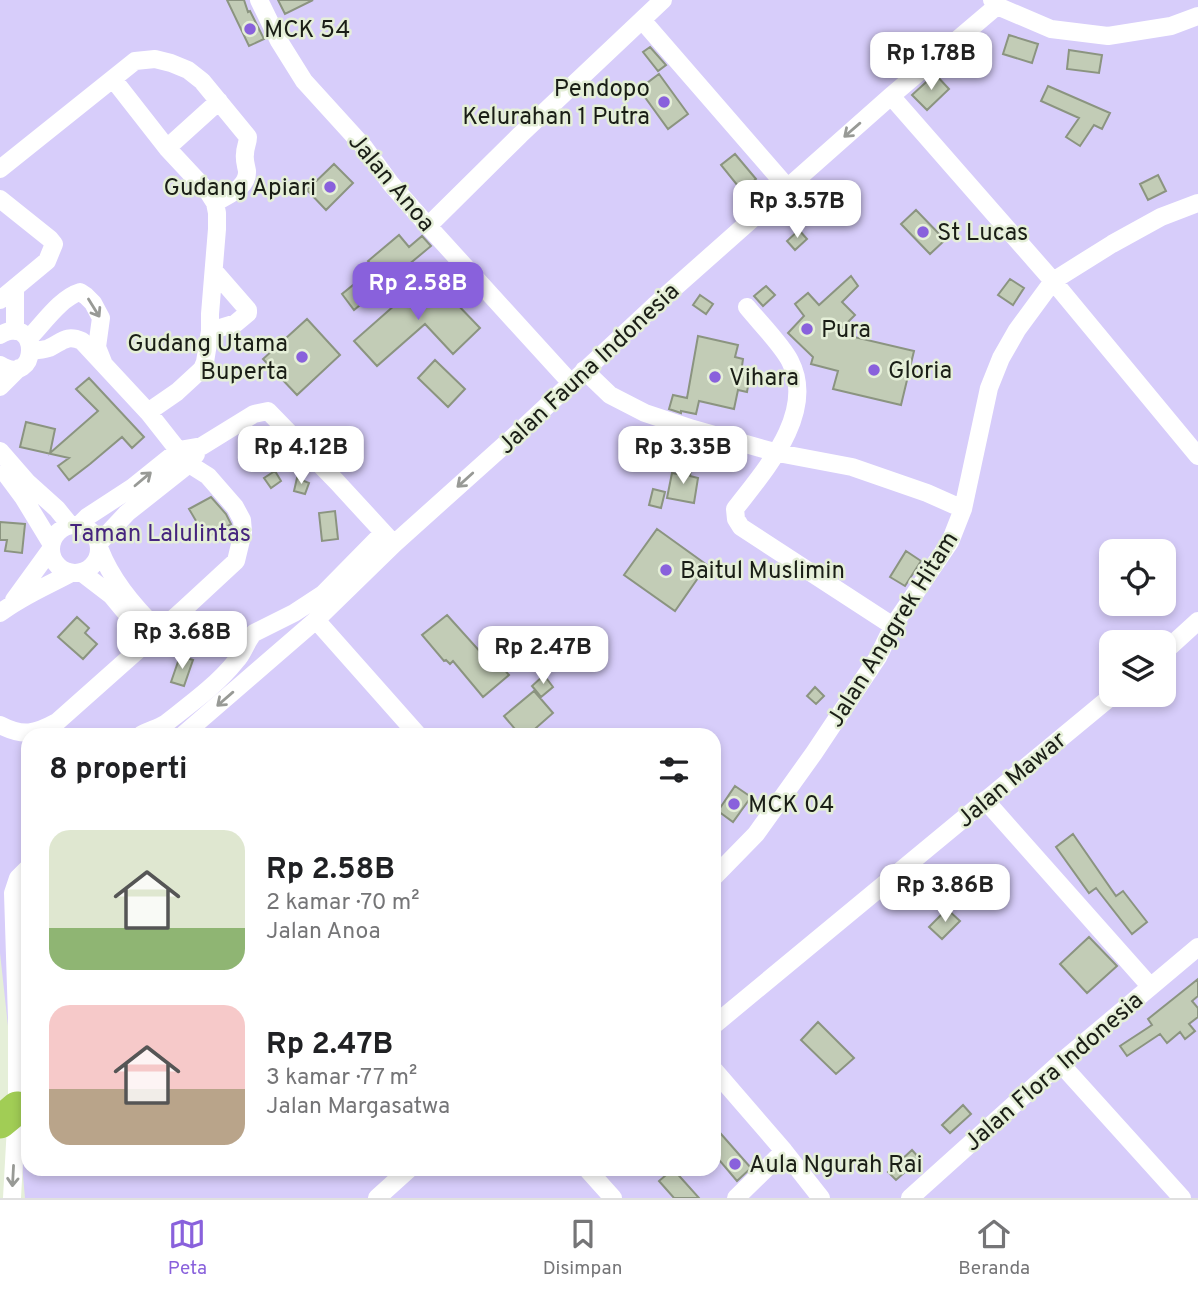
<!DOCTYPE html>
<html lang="id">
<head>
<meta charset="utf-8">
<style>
	:root { --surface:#fff; --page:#f2f2f2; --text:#202124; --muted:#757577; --line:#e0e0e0; --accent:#8961dc }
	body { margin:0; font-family:Overpass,sans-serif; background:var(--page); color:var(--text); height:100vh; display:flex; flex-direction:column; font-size:26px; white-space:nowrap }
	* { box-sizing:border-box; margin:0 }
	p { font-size:23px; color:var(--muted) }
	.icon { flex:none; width:38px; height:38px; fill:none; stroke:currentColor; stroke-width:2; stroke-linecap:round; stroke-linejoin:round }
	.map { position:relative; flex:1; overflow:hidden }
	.side { position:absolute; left:21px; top:728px; width:700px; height:448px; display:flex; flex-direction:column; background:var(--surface); border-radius:21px; box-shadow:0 4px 10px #0003 }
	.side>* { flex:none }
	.fabs { position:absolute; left:1099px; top:539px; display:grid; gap:14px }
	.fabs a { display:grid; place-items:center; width:77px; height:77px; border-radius:14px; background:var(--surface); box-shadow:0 4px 10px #0003; font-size:35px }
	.price { position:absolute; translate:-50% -60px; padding:0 16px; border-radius:14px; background:#fff; color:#222; font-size:23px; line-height:46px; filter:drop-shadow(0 2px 4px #0008) }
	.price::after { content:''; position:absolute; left:50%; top:42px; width:21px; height:16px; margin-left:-10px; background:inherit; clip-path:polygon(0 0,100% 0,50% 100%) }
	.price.on { background:var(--accent); color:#fff }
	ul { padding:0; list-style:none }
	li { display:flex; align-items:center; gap:21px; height:175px; padding:0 28px }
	li span { display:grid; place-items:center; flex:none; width:196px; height:140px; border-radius:21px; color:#555 }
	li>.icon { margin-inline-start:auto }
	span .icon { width:84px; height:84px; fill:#fffc; stroke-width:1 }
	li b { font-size:30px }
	h2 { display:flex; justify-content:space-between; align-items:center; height:84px; padding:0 28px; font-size:30px }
	.menu { display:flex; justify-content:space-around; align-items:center; height:98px; border-top:2px solid var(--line); background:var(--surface); font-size:19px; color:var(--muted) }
	.menu a { display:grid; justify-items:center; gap:4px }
	.menu .on { color:var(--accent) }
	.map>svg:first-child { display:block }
</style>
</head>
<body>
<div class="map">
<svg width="1198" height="1198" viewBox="0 0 1198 1198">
	<rect width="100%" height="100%" fill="#e5efd8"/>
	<path fill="#d7cdfa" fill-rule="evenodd" d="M0 0H1198V1198H25L17 1108 0 953ZM1111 551H1164V604H1111ZM1111 642H1164V695H1111ZM28 735H714V1169H28Z"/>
	<path fill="#c2ccb6" stroke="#8b9480" stroke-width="2" d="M227 0H244L248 12 250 11 264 39 249 46Z
		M278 0H313L285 14Z
		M1009 35 1038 44 1032 63 1003 54Z
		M650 47 666 65 658 71 643 52Z
		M1069 50 1102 55 1099 73 1067 69Z
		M659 74 688 114 668 129 639 89Z
		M935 74 949 89 927 110 912 95Z
		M1048 86 1110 113 1102 129 1094 125 1080 146 1066 137 1079 118 1041 101Z
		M735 154 756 179 742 191 721 165Z
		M334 164 353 183 326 210 307 190Z
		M1158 175 1166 191 1148 200 1140 184Z
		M916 210 945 240 930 254 901 224Z
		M799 230 807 239 795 250 787 241Z
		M399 235 409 247 422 236 431 246 354 310 342 294 374 268 368 261Z
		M429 275 480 328 453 354 425 324 377 366 354 341Z
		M851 276 858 286 842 302 855 315 837 333 914 351 901 405 833 389 838 371 811 364 813 357 788 333 804 316 795 304 808 293 819 305Z
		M1010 279 1024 288 1013 305 998 295Z
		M766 286 775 295 763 306 754 296Z
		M700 295 713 304 706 314 693 305Z
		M307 319 340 355 297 395 263 359Z
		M698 336 738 345 735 357 743 359 741 373 750 375 747 392 738 390 734 409 699 401 696 414 681 411V413L669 409 673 395 687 398Z
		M435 360 465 389 448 407 418 378Z
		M89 378 144 437 132 448 122 437 90 464 69 480 58 466 69 458 20 447 26 422 55 429 50 453 98 411 76 389Z
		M679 466 691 468 690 476 698 478 694 503 667 498 672 473 678 474Z
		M275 471 281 481 271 488 264 478Z
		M297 478 309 483 305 494 294 491Z
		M653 489 665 492 661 508 649 505Z
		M211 497 226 514 231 524 206 538 189 509Z
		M335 511 338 539 322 541 319 513Z
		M0 522 25 524 22 553 5 551 7 540H0Z
		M657 529 707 565 675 611 624 575Z
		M906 551 921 561 905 586 890 577Z
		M447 615 483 655 489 651 509 675 483 697 453 661 450 664 446 660 444 661 422 635Z
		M77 617 89 628 85 633 97 644 83 659 58 637Z
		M180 656 193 660 184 686 171 682Z
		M544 675 553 687 541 697 532 686Z
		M815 687 824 696 816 704 807 696Z
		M534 691 553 713 528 735H520L504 716Z
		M735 786 751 797 733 822 718 811Z
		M1073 834 1116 896 1123 891 1147 922 1132 934 1096 888 1089 893 1056 847Z
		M947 909 960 921 942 939 929 927Z
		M1089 937 1117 966 1087 993 1060 964Z
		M1198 979V996L1192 1001 1198 1008V1017L1189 1024 1195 1031 1185 1039 1180 1032 1167 1043 1160 1034 1127 1056 1120 1046 1152 1025 1148 1019Z
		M818 1022 854 1058 836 1074 801 1040Z
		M963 1105 971 1114 950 1133 942 1125Z
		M714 1126 751 1168 737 1181 714 1154Z
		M912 1150 920 1159 896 1180 888 1172Z
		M673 1169 699 1198H674L659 1181Z"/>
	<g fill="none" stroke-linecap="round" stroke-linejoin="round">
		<path stroke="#fff" stroke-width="18" d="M259 0 279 41 304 81 364 147 391 184 428 226 571 383
			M992 0 997 6 1051 29 1108 36 1171 26 1198 16
			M642 20 787 187
			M113 79 167 148 208 192 215 203 217 213V229L210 314V331L205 362 202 369 177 392 148 412
			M891 96 1053 281 1198 456
			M167 148 219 101
			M0 169 135 61 155 59 171 63 188 70 202 81 248 137C248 143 245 147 245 154 244 160 246 165 247 171 248 188 227 195 215 203
			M0 199 50 239 54 244 47 261 0 300
			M428 226 520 135 663 0
			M15 288V331
			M747 307C759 322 782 345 790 361 817 413 764 471 735 509L736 519 741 527 893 626
			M210 331 236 323 248 313V310L214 271
			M0 335C41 312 39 389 0 365
			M28 339C43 324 60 298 80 292L86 296 93 303 101 318 97 347 103 362
			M584 370 610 395 645 413 693 429 778 453 852 467 927 493 963 509
			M0 387 19 368
			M0 451 27 482 57 509 70 525
			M5 473 23 497 51 543
			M51 549a24 24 0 1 1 48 0a24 24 0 1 1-48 0Z
			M79 525 87 517 133 487 179 450 202 446 254 414 268 411 337 482 394 544
			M99 543 127 513 189 464 196 454
			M100 550C112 581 135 608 159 631
			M81 572 111 595 131 619 148 641
			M14 600 51 549
			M0 613C22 596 47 586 71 573
			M316 620 418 735
			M1164 652 1198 621
			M0 725C23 737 35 734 57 722L183 610 236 561 243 532 242 520 235 507 208 476 189 464 148 412 82 341C66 334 62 342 49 348 44 350 37 350 32 351
			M141 735C149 730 157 729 165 724 189 705 217 685 236 661 244 653 246 641 254 633L294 613 323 594 383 533
			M183 735 316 620 394 544 522 429 654 306 891 96 997 6
			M985 800 1150 986
			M714 877 756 834 814 753 878 657 893 626 950 542 963 509 989 388 1001 358 1017 330 1053 281 1112 244 1161 217 1198 203
			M714 1025 1113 695
			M1060 1063 1182 1198
			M714 1070 784 1151 821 1198
			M587 1169 613 1198
			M12 1198 17 1108V1019L13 893 18 878 28 868
			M377 1198 409 1169
			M736 1198 784 1151
			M910 1198 1060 1063 1198 947"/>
		<path stroke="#a1cd55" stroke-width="33" d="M0 1122 17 1108"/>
	</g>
	<defs><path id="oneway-shaft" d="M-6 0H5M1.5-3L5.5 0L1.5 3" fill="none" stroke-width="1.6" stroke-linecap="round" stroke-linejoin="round" transform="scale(1.75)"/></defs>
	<g stroke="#989a96">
		<use href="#oneway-shaft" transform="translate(852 130) rotate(139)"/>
		<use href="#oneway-shaft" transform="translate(94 308) rotate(58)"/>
		<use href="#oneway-shaft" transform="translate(143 479) rotate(-40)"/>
		<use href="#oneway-shaft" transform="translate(465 480) rotate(138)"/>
		<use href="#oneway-shaft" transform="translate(225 699) rotate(139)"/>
		<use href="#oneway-shaft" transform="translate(13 1176) rotate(93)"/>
	</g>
	<g fill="#8961dc" stroke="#e5efd8" stroke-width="2.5">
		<circle cx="250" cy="29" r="7"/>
		<circle cx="664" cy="102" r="7"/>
		<circle cx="330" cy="187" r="7"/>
		<circle cx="923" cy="232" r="7"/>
		<circle cx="807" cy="329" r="7"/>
		<circle cx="302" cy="357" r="7"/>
		<circle cx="874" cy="370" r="7"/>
		<circle cx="715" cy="377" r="7"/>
		<circle cx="666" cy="570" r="7"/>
		<circle cx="734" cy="804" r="7"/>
		<circle cx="735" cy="1164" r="7"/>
	</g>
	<g text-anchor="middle" stroke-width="5" stroke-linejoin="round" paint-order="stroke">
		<g font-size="24" fill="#1a1e16" stroke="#e5efd8" text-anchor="start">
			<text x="264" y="37">MCK 54</text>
			<text x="650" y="96" text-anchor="end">Pendopo<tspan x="650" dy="28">Kelurahan 1 Putra</tspan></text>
			<text x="316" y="195" text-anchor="end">Gudang Apiari</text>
			<text x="937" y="240">St Lucas</text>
			<text x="821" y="337">Pura</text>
			<text x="288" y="351" text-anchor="end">Gudang Utama<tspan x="288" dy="28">Buperta</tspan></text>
			<text x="888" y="378">Gloria</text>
			<text x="729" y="385">Vihara</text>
			<text x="680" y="578">Baitul Muslimin</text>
			<text x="748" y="812">MCK 04</text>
			<text x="749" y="1172">Aula Ngurah Rai</text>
		</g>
		<g font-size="24" fill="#1a1e16" stroke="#e5efd8">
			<text transform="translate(392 182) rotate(50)" y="8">Jalan Anoa</text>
			<text transform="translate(588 368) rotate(-43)" y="8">Jalan Fauna Indonesia</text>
			<text transform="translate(892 629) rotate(-58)" y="8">Jalan Anggrek Hitam</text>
			<text transform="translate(1011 779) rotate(-40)" y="8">Jalan Mawar</text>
			<text transform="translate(1053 1071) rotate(-41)" y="8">Jalan Flora Indonesia</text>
		</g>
		<g font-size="24" fill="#46257e" stroke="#e5efd8">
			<text x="160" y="541">Taman Lalulintas</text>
		</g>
	</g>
</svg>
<div class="fabs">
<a><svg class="icon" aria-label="locate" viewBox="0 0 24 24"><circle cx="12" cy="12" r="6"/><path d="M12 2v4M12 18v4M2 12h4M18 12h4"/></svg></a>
<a><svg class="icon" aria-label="layers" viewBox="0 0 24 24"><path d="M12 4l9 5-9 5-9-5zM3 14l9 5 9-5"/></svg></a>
</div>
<b class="price" style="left:931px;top:92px">Rp 1.78B</b>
<b class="price" style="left:797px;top:240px">Rp 3.57B</b>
<b class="price on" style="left:418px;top:322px">Rp 2.58B</b>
<b class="price" style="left:301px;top:486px">Rp 4.12B</b>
<b class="price" style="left:683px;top:486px">Rp 3.35B</b>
<b class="price" style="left:182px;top:671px">Rp 3.68B</b>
<b class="price" style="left:543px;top:686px">Rp 2.47B</b>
<b class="price" style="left:945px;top:924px">Rp 3.86B</b>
<section class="side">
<h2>8 properti<svg class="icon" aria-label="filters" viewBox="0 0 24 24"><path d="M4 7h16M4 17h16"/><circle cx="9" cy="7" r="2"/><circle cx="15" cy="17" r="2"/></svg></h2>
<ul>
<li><span style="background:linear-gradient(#dfe7d0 70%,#8fb573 0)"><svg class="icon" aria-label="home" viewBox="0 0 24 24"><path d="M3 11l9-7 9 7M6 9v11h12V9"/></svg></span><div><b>Rp 2.58B</b><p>2 kamar · 70 m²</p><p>Jalan Anoa</p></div></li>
<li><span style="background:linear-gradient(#f6c9c9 60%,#b9a48a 0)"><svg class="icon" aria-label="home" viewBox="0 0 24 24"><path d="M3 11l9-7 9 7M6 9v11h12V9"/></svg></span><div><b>Rp 2.47B</b><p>3 kamar · 77 m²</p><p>Jalan Margasatwa</p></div></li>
</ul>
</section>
</div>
<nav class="menu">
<a class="on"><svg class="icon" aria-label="map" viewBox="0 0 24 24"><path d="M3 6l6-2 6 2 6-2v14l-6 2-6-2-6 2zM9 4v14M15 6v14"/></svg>Peta</a>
<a><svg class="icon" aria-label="saved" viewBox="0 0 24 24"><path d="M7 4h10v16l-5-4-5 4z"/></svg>Disimpan</a>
<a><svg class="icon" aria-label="home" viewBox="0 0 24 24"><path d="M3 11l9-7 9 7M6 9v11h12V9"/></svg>Beranda</a>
</nav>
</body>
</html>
